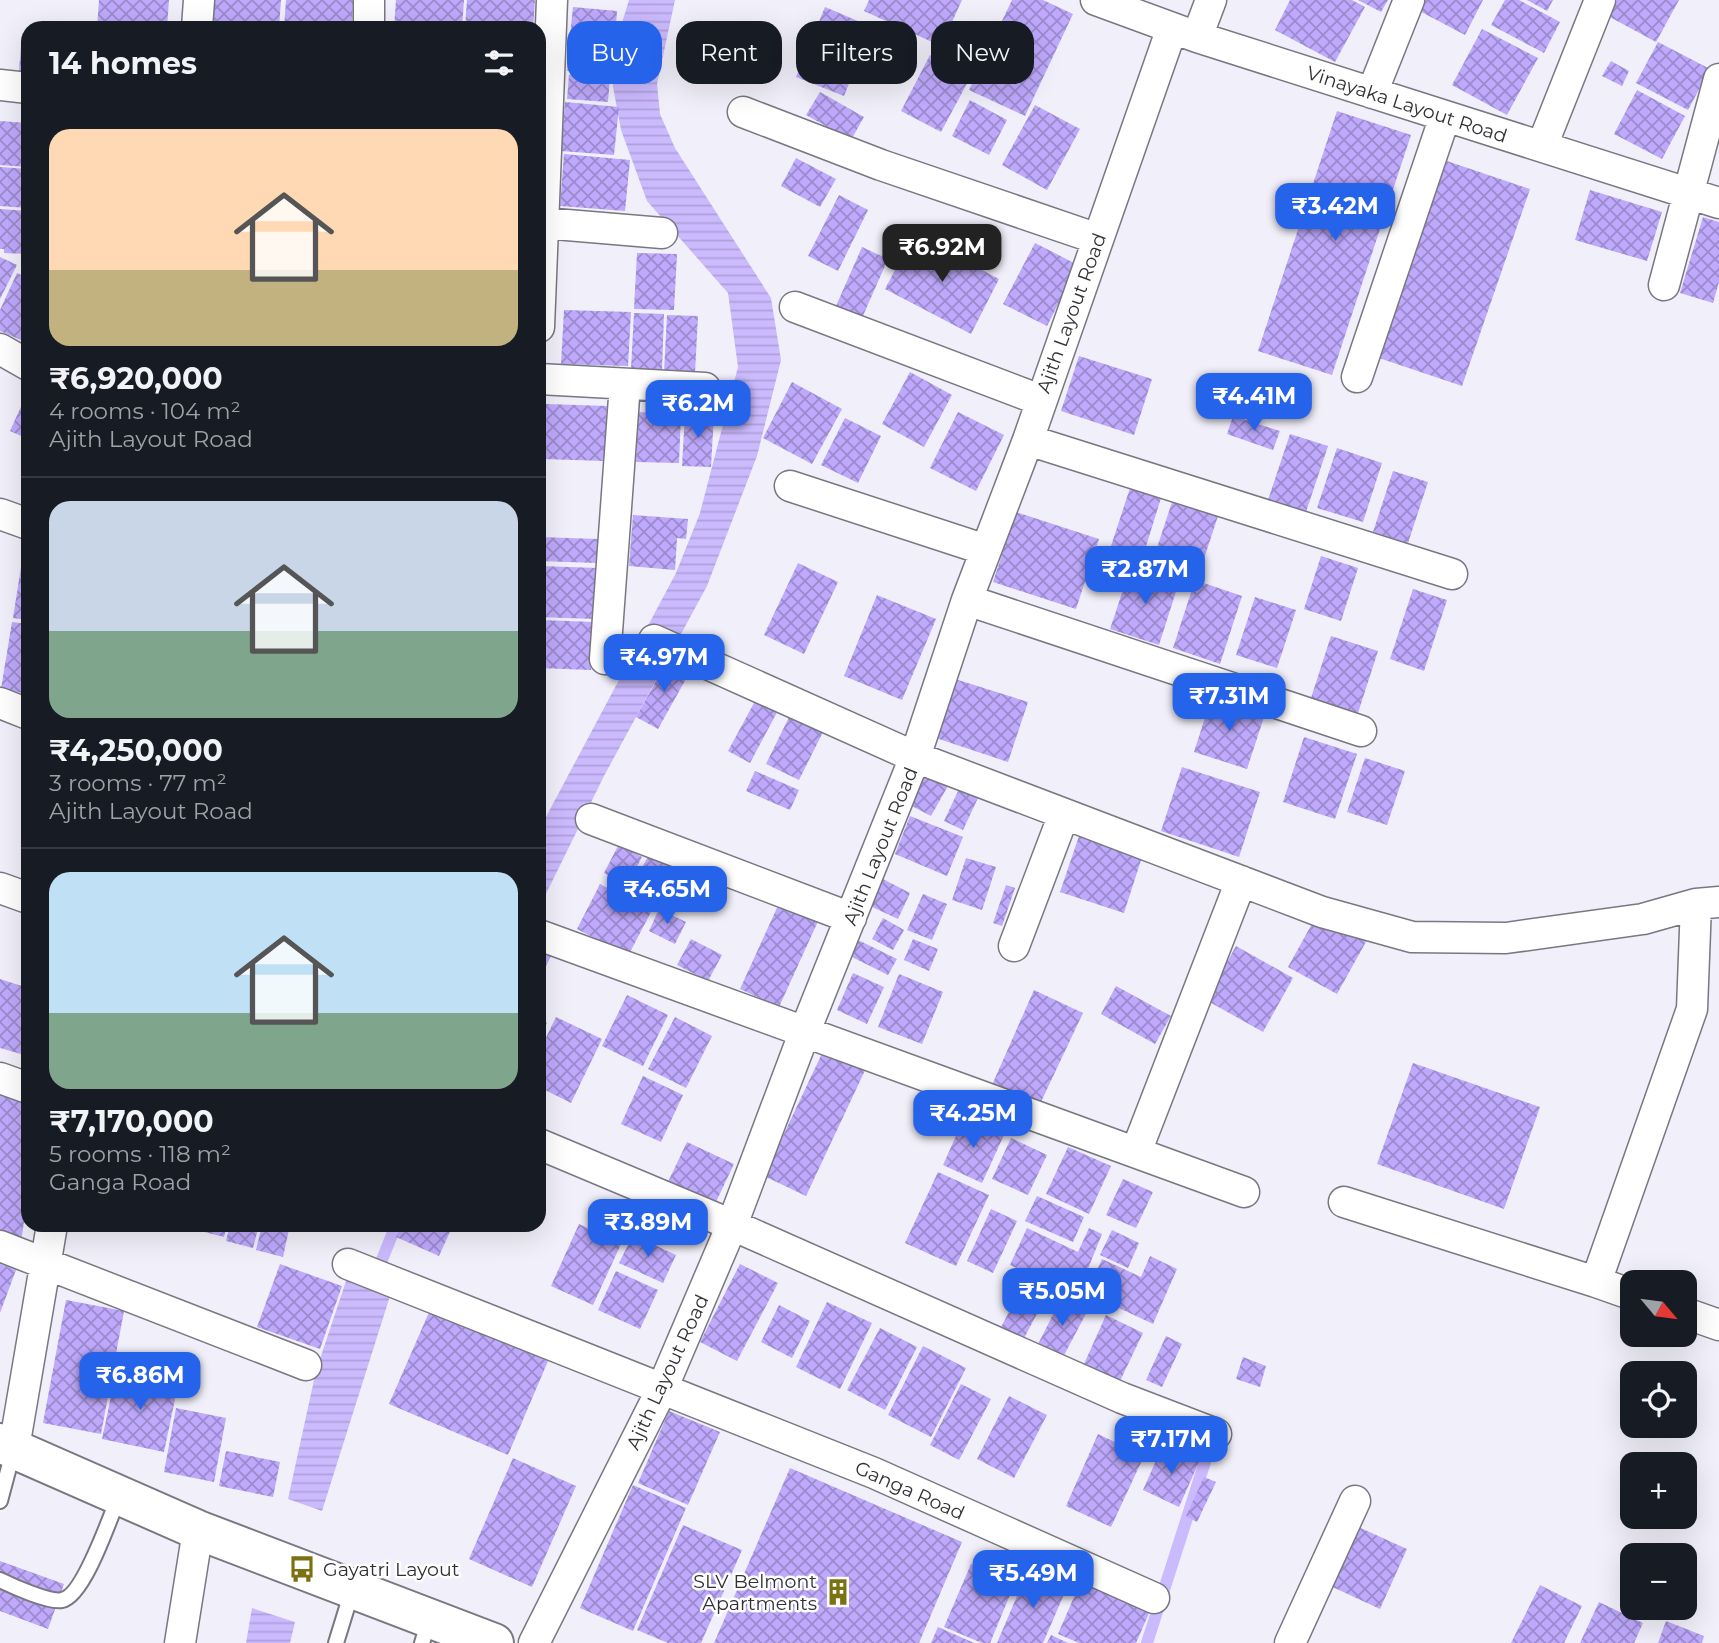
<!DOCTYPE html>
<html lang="en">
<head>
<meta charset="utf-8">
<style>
	:root { --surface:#171b24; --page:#20242c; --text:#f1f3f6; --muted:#9ea1a6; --line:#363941; --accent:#2563eb }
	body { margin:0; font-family:Montserrat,sans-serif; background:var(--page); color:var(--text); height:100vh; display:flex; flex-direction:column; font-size:26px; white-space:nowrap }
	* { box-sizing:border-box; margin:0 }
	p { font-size:23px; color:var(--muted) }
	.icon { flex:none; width:38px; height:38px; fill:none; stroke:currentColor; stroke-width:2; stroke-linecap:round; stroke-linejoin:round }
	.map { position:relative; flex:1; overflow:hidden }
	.panel { position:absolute; left:21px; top:21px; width:525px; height:1211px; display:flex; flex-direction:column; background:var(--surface); border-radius:21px; box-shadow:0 7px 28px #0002 }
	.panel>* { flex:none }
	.banner { position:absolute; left:567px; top:21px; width:665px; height:63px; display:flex; gap:14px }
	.needle { width:46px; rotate:119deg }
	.fabs { position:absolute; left:1620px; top:1270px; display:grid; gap:14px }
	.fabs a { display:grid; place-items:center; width:77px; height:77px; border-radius:14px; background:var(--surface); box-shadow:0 7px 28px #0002; font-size:35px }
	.price { position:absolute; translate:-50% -60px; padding:0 16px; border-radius:14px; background:var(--accent); color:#fff; font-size:23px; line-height:46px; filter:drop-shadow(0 2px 4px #0008) }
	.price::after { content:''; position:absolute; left:50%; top:42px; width:21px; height:16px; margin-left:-10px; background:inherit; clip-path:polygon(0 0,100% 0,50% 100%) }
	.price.on { background:#222; color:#fff }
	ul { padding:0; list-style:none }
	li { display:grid; align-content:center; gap:14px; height:371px; padding:0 28px }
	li+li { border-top:2px solid var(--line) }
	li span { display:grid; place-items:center; height:217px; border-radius:21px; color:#555 }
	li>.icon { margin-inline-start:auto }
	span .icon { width:126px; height:126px; fill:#fffc; stroke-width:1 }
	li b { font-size:30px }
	h2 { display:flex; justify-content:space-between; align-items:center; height:84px; padding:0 28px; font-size:30px }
	.chip { padding:0 24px; border-radius:21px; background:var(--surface); box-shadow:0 7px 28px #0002; font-size:24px; line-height:63px }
	.chip.on { background:var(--accent); color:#fff }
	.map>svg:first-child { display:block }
</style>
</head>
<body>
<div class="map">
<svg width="1719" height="1643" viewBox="0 0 1719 1643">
	<defs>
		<pattern id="water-rules" width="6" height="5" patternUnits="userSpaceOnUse" patternTransform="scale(1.75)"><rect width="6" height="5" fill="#cbbafe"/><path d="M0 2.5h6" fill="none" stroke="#afa0da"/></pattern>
		<pattern id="building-cross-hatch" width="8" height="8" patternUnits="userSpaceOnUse" patternTransform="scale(1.75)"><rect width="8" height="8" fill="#bea9fc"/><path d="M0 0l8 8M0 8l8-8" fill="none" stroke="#9b8acd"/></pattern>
	</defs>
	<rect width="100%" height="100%" fill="#f1eff9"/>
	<path fill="url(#water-rules)" d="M629 0H675L657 84 660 114 675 148 771 298 781 360 757 456 707 586 604 776 539 908V830L676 573 700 513 738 367 728 293 647 201 621 130 609 65Z
		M348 1275 390 1296 322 1511 288 1499 316 1371Z
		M252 1608 295 1622 290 1643H246Z"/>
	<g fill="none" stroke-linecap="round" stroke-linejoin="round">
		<path stroke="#cbbafe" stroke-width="12" d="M375 1277 396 1225
			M1147 1643 1210 1446"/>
	</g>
	<path fill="url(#building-cross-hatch)" d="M99 0H169L167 28H97Z
		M214 0H281L279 28H212Z
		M286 0H353L352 28H284Z
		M396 0H464L462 28H394Z
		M467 0H535L533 28H465Z
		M869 0H962L941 46 864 11Z
		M1012 0H1043L1073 14 1025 116 969 90Z
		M1290 0H1352L1365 7 1335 62 1275 30Z
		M1358 0H1388L1381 12Z
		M1413 0H1483L1465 35 1410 6Z
		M1505 0H1519L1560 22 1544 53 1491 25Z
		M1527 0H1553L1547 11Z
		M1617 0H1679L1656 42 1608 16Z
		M573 7 617 11 614 50 569 46Z
		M825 7 872 27 844 96 796 77Z
		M1482 29 1538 58 1507 115 1452 85Z
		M22 35H28V82H18Z
		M1658 42 1710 69 1688 110 1636 83Z
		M569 49 608 53 606 74 567 71Z
		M930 55 971 76 941 132 901 111Z
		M1611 61 1629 71 1622 86 1602 76Z
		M569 75 610 78 608 102 567 99Z
		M1637 90 1685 116 1662 159 1614 134Z
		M820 92 864 117 851 140 806 115Z
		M970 100 1007 120 989 155 952 136Z
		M565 102 619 107 614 155 561 151Z
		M1035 105 1080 129 1047 190 1002 165Z
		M1337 111 1411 135 1332 375 1258 351Z
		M0 121 28 123V167L0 165Z
		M564 154 630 160 625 211 560 206Z
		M796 158 836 179 820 207 781 186Z
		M1447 161 1530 189 1462 386 1379 358Z
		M0 167 28 169V208L0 206Z
		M1590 190 1662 212 1647 261 1575 240Z
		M839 195 868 210 838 271 808 256Z
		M0 209 28 211V254L4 253V249H0Z
		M1703 217 1719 222V282L1713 303 1680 293Z
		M914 234 999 279 971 334 885 289Z
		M1035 243 1078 265 1047 326 1003 304Z
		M862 247 888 259 862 318 836 306Z
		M637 253 677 254 674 310 634 309Z
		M0 257 17 265 0 299Z
		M17 273 28 278V343L0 331V310Z
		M564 310 631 312 628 366 561 364Z
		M634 313 664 314 662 370 631 369Z
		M667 315 698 316 695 373 664 372Z
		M1079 356 1152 379 1134 435 1061 411Z
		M910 372 952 395 924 447 882 424Z
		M792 382 842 409 812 464 763 438Z
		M28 391V439L10 431Z
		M546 404 607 406 604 461 543 459Z
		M638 412 681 414 679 463 636 462Z
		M958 412 1004 435 976 491 930 468Z
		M685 414H714L711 467 682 466Z
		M1233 416 1280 431 1273 450 1227 434Z
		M845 418 881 436 858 483 821 465Z
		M1290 434 1328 446 1306 512 1268 500Z
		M1337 448 1382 463 1363 522 1317 508Z
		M1393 471 1428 482 1408 543 1373 532Z
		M1130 488 1161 498 1143 556 1111 546Z
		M1174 496 1220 510 1198 577 1152 563Z
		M1016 512 1099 539 1076 609 993 582Z
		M633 515 688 519 686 539 677 538 675 570 629 566Z
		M539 537 598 539 597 563 539 561Z
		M24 548 28 549V620L13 618Z
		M1321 556 1358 568 1341 621 1304 609Z
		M798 563 838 582 804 654 764 635Z
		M539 566 598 568 595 619 539 617Z
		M1131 566 1179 582 1159 645 1110 629Z
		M1195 580 1242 596 1220 664 1173 648Z
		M1413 589 1447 600 1424 671 1390 659Z
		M877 595 936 619 902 700 844 676Z
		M1255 597 1296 610 1277 668 1236 655Z
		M539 620 593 622 591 670 539 668Z
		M12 622 28 624V694L1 689Z
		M1331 636 1378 651 1358 713 1311 698Z
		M669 658 691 670 658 729 636 717Z
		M955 679 1028 702 1008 762 936 738Z
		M760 692 782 703 750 763 728 751Z
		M1212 696 1265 714 1247 769 1194 752Z
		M794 707 827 724 799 780 766 764Z
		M1304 737 1357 754 1335 819 1283 802Z
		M1365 758 1405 771 1387 825 1347 812Z
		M1182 767 1260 792 1239 857 1161 831Z
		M755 771 799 790 790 810 746 791Z
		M926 771 949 784 931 816 908 804Z
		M959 789 978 798 963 830 944 821Z
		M910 816 963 837 947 876 895 854Z
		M1079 836 1142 857 1124 913 1060 892Z
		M619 844 642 857 627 885 604 873Z
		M651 851 672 862 653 896 633 884Z
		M966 858 996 867 982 910 952 900Z
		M881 878 910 893 898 919 868 905Z
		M600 884 651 912 628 956 577 929Z
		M1006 885 1015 888 1002 926 993 923Z
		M923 894 947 904 932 940 907 930Z
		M781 899 820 917 779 1007 740 989Z
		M659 909 686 922 675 944 649 931Z
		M1318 913 1367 940 1337 994 1288 967Z
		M883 918 904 930 893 950 872 939Z
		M691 939 722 955 708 981 677 965Z
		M856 939 897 959 888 975 848 955Z
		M913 939 938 949 929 971 904 960Z
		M539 945 553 952 539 980Z
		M1236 946 1293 978 1263 1032 1206 1000Z
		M853 973 884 987 867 1024 837 1010Z
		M899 974 943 992 922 1044 878 1027Z
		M0 979 28 988V1056L0 1048Z
		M1116 986 1171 1016 1155 1044 1101 1014Z
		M1034 990 1083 1013 1040 1104 992 1085Z
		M627 995 668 1015 643 1066 602 1046Z
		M556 1017 602 1039 571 1103 539 1087V1052Z
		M675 1017 712 1036 686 1088 648 1069Z
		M539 1019 547 1023 539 1038Z
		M826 1045 868 1064 806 1196 764 1176Z
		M1413 1063 1540 1107 1504 1209 1377 1164Z
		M643 1076 683 1095 661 1142 621 1124Z
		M0 1088 28 1098V1195L21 1242 0 1233Z
		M964 1118 1004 1135 982 1183 943 1165Z
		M1011 1138 1047 1155 1028 1195 992 1179Z
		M687 1142 734 1164 714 1206 667 1184Z
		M1068 1147 1111 1166 1089 1214 1046 1194Z
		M938 1172 989 1195 956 1266 905 1243Z
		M1123 1179 1153 1192 1136 1228 1106 1215Z
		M1037 1196 1084 1217 1073 1242 1025 1221Z
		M991 1209 1017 1221 993 1273 967 1261Z
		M579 1224 621 1244 593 1305 551 1286Z
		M177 1225H227L224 1237Z
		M230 1225H259L253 1248 226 1241Z
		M262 1225H290L283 1257 256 1250Z
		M401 1225H453L439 1256 396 1237Z
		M1027 1228 1078 1252 1089 1228 1102 1234 1077 1296 1010 1265Z
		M1112 1230 1139 1243 1128 1268 1100 1255Z
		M633 1235 676 1255 663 1283 619 1263Z
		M1150 1256 1177 1269 1153 1324 1087 1293 1102 1259 1141 1277Z
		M0 1264 16 1270 0 1313Z
		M280 1264 342 1286 320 1349 257 1327Z
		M740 1264 778 1283 737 1361 700 1342Z
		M616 1271 658 1290 640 1329 598 1310Z
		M1026 1279 1049 1291 1021 1344 998 1333Z
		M1063 1295 1089 1308 1061 1361 1036 1348Z
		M66 1300 124 1311 101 1434 43 1423Z
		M827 1302 872 1323 840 1389 796 1367Z
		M779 1305 810 1321 792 1358 761 1342Z
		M430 1310 548 1361 508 1455 389 1404Z
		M1106 1315 1143 1333 1120 1381 1084 1364Z
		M880 1328 917 1347 885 1410 847 1390Z
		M1166 1336 1182 1344 1162 1387 1146 1380Z
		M923 1346 966 1368 931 1437 888 1415Z
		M1243 1357 1266 1366 1260 1387 1236 1379Z
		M116 1373 178 1385 164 1452 102 1439Z
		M961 1384 991 1399 959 1460 930 1445Z
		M1009 1396 1047 1415 1014 1478 977 1459Z
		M176 1408 226 1418 214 1482 164 1472Z
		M669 1411 720 1432 688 1505 638 1483Z
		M1098 1434 1144 1456 1111 1527 1066 1506Z
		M1163 1445 1199 1462 1179 1507 1143 1490Z
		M226 1451 280 1462 273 1497 219 1486Z
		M513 1458 576 1486 532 1587 469 1559Z
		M790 1468 962 1542 919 1643H714Z
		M1204 1477 1216 1482 1197 1522 1186 1516Z
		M633 1485 686 1508 633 1631 580 1608Z
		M683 1525 742 1550 701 1643H668L637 1630Z
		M1354 1525 1407 1549 1380 1609 1326 1584Z
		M0 1561 64 1584 48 1629 0 1611Z
		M971 1564 1015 1583 990 1643H982L944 1627Z
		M1029 1568 1068 1585 1043 1643H997Z
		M1084 1574 1153 1604 1136 1643H1079L1058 1634Z
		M1540 1585 1582 1606 1564 1643H1511Z
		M1599 1602 1643 1623 1634 1643H1580Z
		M1666 1621 1704 1636 1702 1643H1658Z
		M938 1627 974 1643H931Z
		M1051 1635 1068 1643H1047Z"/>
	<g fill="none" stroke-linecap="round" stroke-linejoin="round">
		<defs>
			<path id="lane" d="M0 1501 13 1452
				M0 1580C12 1586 50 1603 62 1600 84 1596 110 1517 119 1496
				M336 1643 352 1591
				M422 1643 429 1620"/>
			<path id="street" d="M1096 0 1197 37 1719 203
				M197 28 199 0
				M369 28V0
				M1197 37 1211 0
				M0 85 28 88
				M1372 93 1409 0
				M743 112 881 165 1098 239
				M1542 146 1600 0
				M543 223 662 233
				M1664 285 1719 79
				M795 307 1040 400
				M539 327 552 0
				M0 349 28 365
				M1357 377 1445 116
				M539 379 705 388
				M1028 440 1452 574
				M790 486 986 550
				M0 514 28 524
				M967 600 1361 731
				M654 640 915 757 1322 912 1412 937 1506 938 1643 919 1696 904 1719 902
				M605 659 625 384
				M0 703 28 714
				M591 819 851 918
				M0 888 28 898
				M539 935 1244 1192
				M1014 946 1064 814
				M0 1078 28 1088
				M539 1144 732 1225 1122 1398 1216 1434
				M1136 1152 1241 881
				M1344 1202 1596 1282
				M0 1246 306 1365
				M348 1264 874 1473 1154 1598
				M1633 1295 1596 1282 1692 1009 1696 904
				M1685 1313 1719 1325
				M14 1448 52 1225
				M180 1643 198 1530
				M534 1643 662 1389 732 1225 805 1031 915 757 967 600 1028 440 1172 28
				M1290 1643 1355 1501"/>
			<path id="secondary" d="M0 1443 198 1530 494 1643"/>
		</defs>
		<use href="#lane" stroke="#797780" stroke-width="18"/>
		<use href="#street" stroke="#797780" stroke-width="33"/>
		<use href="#secondary" stroke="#797780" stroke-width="42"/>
		<use href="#lane" stroke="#fff" stroke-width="14"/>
		<use href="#street" stroke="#fff" stroke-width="30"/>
		<use href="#secondary" stroke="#fff" stroke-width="38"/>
	</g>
	<defs>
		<symbol id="bus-bare" viewBox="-9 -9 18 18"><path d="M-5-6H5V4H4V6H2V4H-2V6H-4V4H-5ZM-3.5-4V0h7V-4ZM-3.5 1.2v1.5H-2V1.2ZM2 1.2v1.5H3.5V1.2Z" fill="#7b7111" stroke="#fefefe" stroke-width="2.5" paint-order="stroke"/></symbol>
		<symbol id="building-bare" viewBox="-9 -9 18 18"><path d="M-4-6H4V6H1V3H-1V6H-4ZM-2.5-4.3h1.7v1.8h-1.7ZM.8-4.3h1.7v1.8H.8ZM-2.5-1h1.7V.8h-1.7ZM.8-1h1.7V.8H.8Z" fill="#7b7111" stroke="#fefefe" stroke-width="2.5" paint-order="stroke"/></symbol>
	</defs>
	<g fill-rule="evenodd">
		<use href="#bus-bare" x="283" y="1550" width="38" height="38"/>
		<use href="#building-bare" x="819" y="1573" width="38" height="38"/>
	</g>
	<g text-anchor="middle" stroke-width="5" stroke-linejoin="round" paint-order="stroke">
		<g font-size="19" fill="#313034" stroke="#fefefe">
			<text transform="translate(1407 104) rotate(18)" y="7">Vinayaka Layout Road</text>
			<text transform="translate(1071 313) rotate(-70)" y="7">Ajith Layout Road</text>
			<text transform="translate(880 846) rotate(-68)" y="7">Ajith Layout Road</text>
			<text transform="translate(667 1372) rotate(-65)" y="7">Ajith Layout Road</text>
			<text transform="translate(910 1490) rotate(24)" y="7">Ganga Road</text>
		</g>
		<g font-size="19" fill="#313034" stroke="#fefefe" text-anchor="start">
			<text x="323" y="1576">Gayatri Layout</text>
			<text x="817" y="1588" text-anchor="end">SLV Belmont<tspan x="817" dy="22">Apartments</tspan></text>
		</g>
	</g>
</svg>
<div class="fabs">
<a><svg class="needle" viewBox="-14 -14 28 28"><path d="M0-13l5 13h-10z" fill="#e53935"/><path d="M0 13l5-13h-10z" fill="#9ea1a6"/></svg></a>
<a><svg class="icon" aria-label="locate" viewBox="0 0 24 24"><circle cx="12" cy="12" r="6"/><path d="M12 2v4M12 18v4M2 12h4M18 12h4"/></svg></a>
<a>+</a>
<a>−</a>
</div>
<b class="price" style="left:1335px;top:243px">₹3.42M</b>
<b class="price on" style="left:942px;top:284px">₹6.92M</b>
<b class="price" style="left:1254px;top:433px">₹4.41M</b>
<b class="price" style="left:698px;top:440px">₹6.2M</b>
<b class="price" style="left:1145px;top:606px">₹2.87M</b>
<b class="price" style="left:664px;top:694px">₹4.97M</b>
<b class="price" style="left:1229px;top:733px">₹7.31M</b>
<b class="price" style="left:667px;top:926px">₹4.65M</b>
<b class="price" style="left:973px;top:1150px">₹4.25M</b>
<b class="price" style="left:648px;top:1259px">₹3.89M</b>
<b class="price" style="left:1062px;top:1328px">₹5.05M</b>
<b class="price" style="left:140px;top:1412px">₹6.86M</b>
<b class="price" style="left:1171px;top:1476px">₹7.17M</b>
<b class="price" style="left:1033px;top:1610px">₹5.49M</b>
<div class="banner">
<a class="chip on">Buy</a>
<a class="chip">Rent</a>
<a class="chip">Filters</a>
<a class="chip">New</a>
</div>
<section class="panel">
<h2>14 homes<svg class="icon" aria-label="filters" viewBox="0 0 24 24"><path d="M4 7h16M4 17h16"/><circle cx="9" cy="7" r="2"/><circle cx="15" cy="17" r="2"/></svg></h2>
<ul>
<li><span style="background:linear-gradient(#ffd9b3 65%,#c2b280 0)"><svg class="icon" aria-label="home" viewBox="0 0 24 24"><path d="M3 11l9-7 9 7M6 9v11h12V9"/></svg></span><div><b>₹6,920,000</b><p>4 rooms · 104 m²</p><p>Ajith Layout Road</p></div></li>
<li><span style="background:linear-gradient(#c9d6e8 60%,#7fa58c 0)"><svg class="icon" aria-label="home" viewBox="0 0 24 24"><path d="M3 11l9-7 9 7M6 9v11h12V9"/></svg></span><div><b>₹4,250,000</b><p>3 rooms · 77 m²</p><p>Ajith Layout Road</p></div></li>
<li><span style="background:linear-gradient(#bfe0f5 65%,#7fa58c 0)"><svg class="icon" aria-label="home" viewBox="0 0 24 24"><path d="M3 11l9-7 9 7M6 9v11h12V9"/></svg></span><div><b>₹7,170,000</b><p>5 rooms · 118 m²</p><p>Ganga Road</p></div></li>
</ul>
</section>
</div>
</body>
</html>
